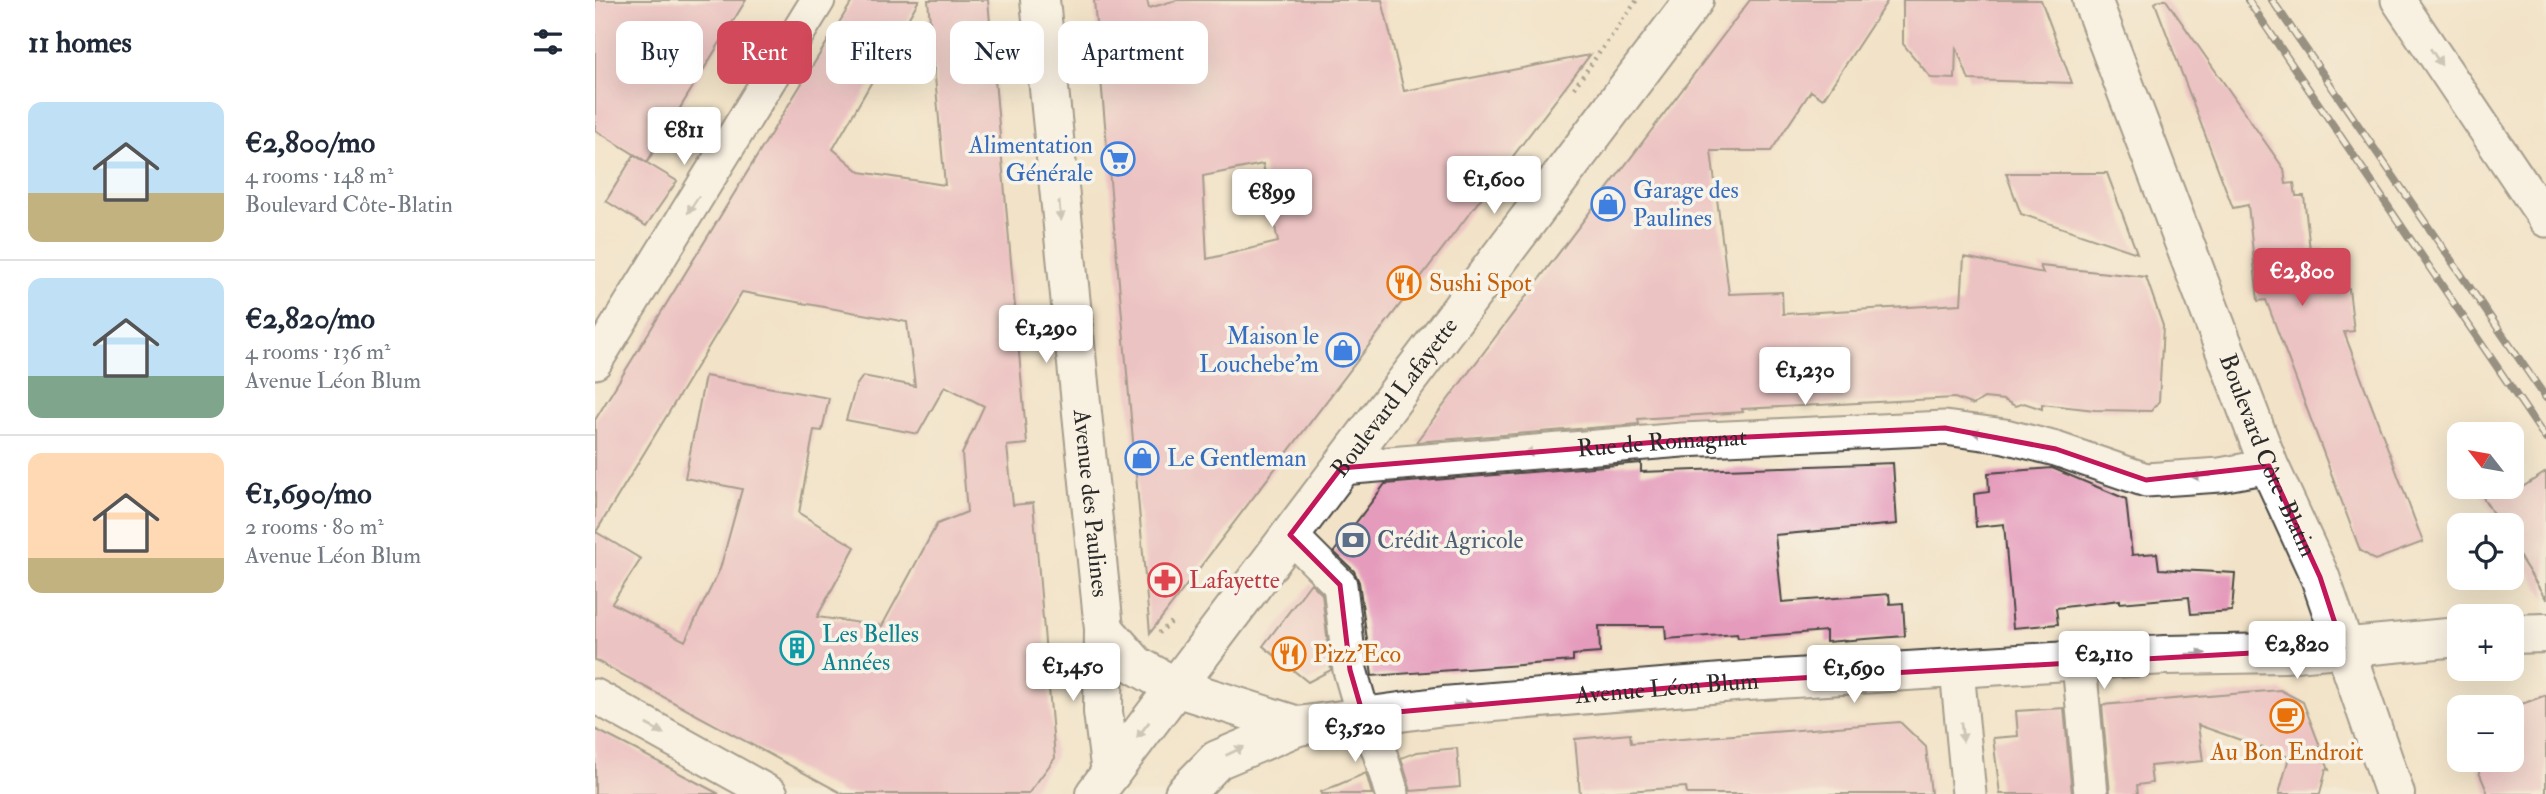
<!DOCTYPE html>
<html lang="en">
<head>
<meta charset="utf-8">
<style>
	:root { --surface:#fff; --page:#f6f6f7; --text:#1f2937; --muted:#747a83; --line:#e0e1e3; --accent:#d1495b }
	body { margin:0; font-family:"IM FELL Double Pica",serif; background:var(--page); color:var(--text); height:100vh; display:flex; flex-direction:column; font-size:26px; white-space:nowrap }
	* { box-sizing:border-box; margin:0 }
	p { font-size:23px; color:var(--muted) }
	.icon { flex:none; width:38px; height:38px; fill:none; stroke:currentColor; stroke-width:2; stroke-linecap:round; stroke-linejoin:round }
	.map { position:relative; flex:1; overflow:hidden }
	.sheet { display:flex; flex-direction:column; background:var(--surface); width:595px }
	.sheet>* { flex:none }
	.guide { position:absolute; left:21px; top:21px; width:665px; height:63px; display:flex; gap:14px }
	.needle { width:46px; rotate:301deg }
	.tools { position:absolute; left:1852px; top:422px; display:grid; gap:14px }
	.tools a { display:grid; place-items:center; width:77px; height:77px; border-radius:14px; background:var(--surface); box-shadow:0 7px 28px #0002; font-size:35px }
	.price { position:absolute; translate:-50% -60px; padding:0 16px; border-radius:7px; background:#fff; color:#222; font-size:23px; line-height:46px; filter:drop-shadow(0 2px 4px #0008) }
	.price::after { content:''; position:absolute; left:50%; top:42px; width:21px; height:16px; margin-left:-10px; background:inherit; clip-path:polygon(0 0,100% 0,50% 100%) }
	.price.on { background:var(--accent); color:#fff }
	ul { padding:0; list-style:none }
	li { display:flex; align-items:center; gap:21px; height:175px; padding:0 28px }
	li+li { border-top:2px solid var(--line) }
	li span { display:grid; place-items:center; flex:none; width:196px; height:140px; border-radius:14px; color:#555 }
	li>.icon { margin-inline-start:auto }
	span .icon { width:84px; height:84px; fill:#fffc; stroke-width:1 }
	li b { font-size:30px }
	h2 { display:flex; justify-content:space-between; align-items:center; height:84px; padding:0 28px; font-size:30px }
	.chip { padding:0 24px; border-radius:14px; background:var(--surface); box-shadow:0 7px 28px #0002; font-size:24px; line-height:63px }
	.chip.on { background:var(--accent); color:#fff }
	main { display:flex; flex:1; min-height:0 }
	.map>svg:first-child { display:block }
</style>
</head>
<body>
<main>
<section class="sheet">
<h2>11 homes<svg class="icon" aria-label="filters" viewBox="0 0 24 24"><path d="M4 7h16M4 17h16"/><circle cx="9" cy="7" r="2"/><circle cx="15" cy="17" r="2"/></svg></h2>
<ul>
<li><span style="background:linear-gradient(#bfe0f5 65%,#c2b280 0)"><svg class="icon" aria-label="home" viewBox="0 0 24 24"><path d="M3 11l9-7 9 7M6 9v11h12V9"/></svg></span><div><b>€2,800/mo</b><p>4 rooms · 148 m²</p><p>Boulevard Côte-Blatin</p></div></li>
<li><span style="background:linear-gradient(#bfe0f5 70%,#7fa58c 0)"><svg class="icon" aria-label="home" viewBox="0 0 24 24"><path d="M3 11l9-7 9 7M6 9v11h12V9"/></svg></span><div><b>€2,820/mo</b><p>4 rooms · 136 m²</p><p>Avenue Léon Blum</p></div></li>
<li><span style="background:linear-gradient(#ffd9b3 75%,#c2b280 0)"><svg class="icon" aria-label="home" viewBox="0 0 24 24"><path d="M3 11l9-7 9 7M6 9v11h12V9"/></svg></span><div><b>€1,690/mo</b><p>2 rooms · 80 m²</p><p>Avenue Léon Blum</p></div></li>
</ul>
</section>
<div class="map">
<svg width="1951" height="794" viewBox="0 0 1951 794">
	<rect width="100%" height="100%" fill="#f7f3e8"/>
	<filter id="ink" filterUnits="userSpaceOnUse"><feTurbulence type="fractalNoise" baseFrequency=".0143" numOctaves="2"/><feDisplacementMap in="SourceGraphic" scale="14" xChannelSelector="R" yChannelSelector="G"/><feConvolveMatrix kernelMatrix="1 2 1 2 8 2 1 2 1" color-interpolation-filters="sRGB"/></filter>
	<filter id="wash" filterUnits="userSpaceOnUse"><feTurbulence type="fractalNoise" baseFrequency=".00686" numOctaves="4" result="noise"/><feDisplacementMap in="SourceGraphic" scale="28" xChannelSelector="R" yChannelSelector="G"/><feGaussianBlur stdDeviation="1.57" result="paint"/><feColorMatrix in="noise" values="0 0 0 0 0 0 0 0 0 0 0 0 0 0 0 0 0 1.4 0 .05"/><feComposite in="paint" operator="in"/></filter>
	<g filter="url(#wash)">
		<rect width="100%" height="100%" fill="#f2e3c8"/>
		<g id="blocks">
			<path fill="#e59bbc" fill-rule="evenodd" d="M0 0H151L52 162 0 130Z
				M258 0H324L238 149 265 172 350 185 333 0H393L432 444 412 446 418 505 438 503 460 758 433 794H248L0 660V420ZM147 292 312 322 320 386 268 376 261 386 251 420 323 434 350 386 389 406 367 454 372 512 342 524 287 626 222 617 260 547 204 513 219 430 227 431 234 398 110 376 90 478 147 489 125 569 90 641 17 603 46 559 1 532Z
				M499 0H552L554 8 582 0H787L809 91 995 55 555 633ZM668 164 683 242 612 259 608 176Z
				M1155 0H1293L1228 99 1216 91 1176 151H1116L1134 294 1187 292 1188 314 1366 304 1369 257 1448 273 1445 266 1551 277 1568 326 1564 401 1556 411 1500 410 1447 404V409L1429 403 1420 406 1409 400 1389 398 1378 405 1360 398 1147 409 1148 412 1043 419 1044 424 821 442Z
				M1308 0H1446L1477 83 1374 80 1361 46 1360 79 1336 78 1308 44Z
				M1565 0H1571L1689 169 1691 184 1699 183 1701 196H1709L1715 250 1730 248V292L1754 289 1759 331 1749 332 1828 542 1780 560 1765 550 1671 300 1663 301 1653 205 1638 208 1560 3Z
				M39 155 82 181 51 226 11 201Z
				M1411 173H1512L1542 253 1426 214Z
				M1046 463V472L1298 463 1302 524 1180 535 1187 602 1294 594 1295 604 1308 603 1310 636 1231 642V631L1143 638 1142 634 1071 639 1070 626H1004L1005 653 978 655V661L777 676 764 582 759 571 739 552 790 484Z
				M1457 468 1531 499 1537 555 1562 553 1564 569 1640 573 1637 611 1596 614 1594 597 1525 603V600L1461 608 1463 624 1418 628 1409 524 1381 527 1379 494 1394 492 1393 473Z
				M1951 472V599L1916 543V525H1905L1881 486H1929Z
				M716 583 727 594 736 670 713 682 668 646Z
				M1685 690 1708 702 1734 770 1731 769 1725 794H1684L1694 757 1603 725 1608 761 1555 766 1557 783 1542 785 1543 794H1515L1507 705Z
				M1951 695V794H1893L1879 760H1916V708Z
				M1469 708 1477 794H1405L1398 738 1423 736 1421 711Z
				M1305 722 1331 747 1336 794H1092L1091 787 985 794 980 739 1035 734 1036 743Z
				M0 729 37 748 124 794H0Z
				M862 748 865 787 816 791 806 758 822 752Z
				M771 773 777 794H726V792Z"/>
		</g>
	</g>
	<g filter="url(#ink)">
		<use href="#blocks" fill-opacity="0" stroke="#494743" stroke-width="2"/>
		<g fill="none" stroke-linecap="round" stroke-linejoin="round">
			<defs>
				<g id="street">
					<path d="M1803 0 1951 220"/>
					<path d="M0 362 223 0"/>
					<path id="s1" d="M746 468 1087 440 1350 428 1410 436 1461 449 1551 480 1625 475 1674 466"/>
					<path d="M695 535 745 585 755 670 768 715 784 750 797 794"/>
					<path d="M1484 663 1496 794"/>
					<path d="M1362 670 1374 794"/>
					<path d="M0 696 176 794"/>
				</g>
				<g id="secondary">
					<path id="s2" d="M445 0 509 629 508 712 516 773"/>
					<path id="s3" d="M509 629 541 665 580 687 703 726 849 706 1152 681 1570 655 1689 653 1864 637"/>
					<path d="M1916 634 1951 633"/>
					<path id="s4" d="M500 794 1099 0"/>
					<path d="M589 794 622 760 703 726"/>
				</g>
				<g id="primary">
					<path id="s5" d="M1497 0 1674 466 1725 577 1800 794"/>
				</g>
			</defs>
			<use href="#street" stroke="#494743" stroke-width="37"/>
			<use href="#secondary" stroke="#494743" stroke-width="42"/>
			<use href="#primary" stroke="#494743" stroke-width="42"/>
			<path stroke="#494743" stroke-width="4.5" stroke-dasharray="2 5" stroke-linecap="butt" d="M979 88 1042 0
				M564 633 579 620"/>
			<use href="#street" stroke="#fff" stroke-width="33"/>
			<use href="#secondary" stroke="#fff" stroke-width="38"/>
			<use href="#primary" stroke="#fff" stroke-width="38"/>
			<defs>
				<path id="rail" d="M1653 0 1951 439
					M1677 0 1951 398"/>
			</defs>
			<use href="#rail" stroke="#2b2b2b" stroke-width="8"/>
			<use href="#rail" stroke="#f7f3e8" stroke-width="5" stroke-dasharray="16" stroke-linecap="butt"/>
		</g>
		<defs><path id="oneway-solid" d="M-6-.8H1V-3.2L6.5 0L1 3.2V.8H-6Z" transform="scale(1.75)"/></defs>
		<g fill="#a0a0a0">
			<use href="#oneway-solid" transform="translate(1841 57) rotate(56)"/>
			<use href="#oneway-solid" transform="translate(98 205) rotate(123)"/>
			<use href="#oneway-solid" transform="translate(465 211) rotate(84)"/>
			<use href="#oneway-solid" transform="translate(1386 433) rotate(-172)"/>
			<use href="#oneway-solid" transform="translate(939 452) rotate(175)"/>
			<use href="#oneway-solid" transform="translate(1606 476) rotate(176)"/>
			<use href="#oneway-solid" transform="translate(1601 654) rotate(-2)"/>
			<use href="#oneway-solid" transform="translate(868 704) rotate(-5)"/>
			<use href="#oneway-solid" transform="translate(60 729) rotate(29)"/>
			<use href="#oneway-solid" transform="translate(548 730) rotate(127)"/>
			<use href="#oneway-solid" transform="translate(1367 732) rotate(84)"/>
			<use href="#oneway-solid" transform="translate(640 751) rotate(-26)"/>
		</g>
	</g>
	<path d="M0 0H1951V794H0ZM1350 428 1461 449 1551 480 1674 466 1725 577 1748 648 1152 681 768 715 755 670 745 585 695 535 746 468 1087 440Z" fill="#f2e3c8" fill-opacity=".55" fill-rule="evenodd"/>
	<path fill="none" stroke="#c2185b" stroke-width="5" stroke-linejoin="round" d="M1350 428 1461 449 1551 480 1674 466 1725 577 1748 648 1152 681 768 715 755 670 745 585 695 535 746 468 1087 440Z"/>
	<defs>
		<symbol id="supermarket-ring" viewBox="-11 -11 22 22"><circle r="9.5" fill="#f7f3e8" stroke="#3f7fe0" stroke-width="1.5"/><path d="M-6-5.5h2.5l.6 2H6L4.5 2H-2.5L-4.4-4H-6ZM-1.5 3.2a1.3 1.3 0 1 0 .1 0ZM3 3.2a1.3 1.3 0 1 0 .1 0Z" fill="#3f7fe0"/></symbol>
		<symbol id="shop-ring" viewBox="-11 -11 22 22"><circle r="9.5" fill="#f7f3e8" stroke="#3f7fe0" stroke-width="1.5"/><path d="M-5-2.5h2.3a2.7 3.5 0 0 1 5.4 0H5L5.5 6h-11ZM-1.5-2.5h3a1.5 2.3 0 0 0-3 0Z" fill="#3f7fe0"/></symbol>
		<symbol id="restaurant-ring" viewBox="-11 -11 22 22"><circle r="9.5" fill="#f7f3e8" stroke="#e8710a" stroke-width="1.5"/><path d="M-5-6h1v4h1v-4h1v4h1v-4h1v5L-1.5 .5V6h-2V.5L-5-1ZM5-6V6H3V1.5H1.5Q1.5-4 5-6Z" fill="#e8710a"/></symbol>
		<symbol id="bank-ring" viewBox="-11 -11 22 22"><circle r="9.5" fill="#f7f3e8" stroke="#5c6f8a" stroke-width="1.5"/><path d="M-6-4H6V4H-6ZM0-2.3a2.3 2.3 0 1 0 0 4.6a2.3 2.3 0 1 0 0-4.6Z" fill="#5c6f8a"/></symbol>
		<symbol id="pharmacy-ring" viewBox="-11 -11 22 22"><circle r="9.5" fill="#f7f3e8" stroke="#e0444e" stroke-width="1.5"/><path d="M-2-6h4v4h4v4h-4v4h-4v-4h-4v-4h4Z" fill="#e0444e"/></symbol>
		<symbol id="building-ring" viewBox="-11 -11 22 22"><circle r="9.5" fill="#f7f3e8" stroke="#0f9aa8" stroke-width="1.5"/><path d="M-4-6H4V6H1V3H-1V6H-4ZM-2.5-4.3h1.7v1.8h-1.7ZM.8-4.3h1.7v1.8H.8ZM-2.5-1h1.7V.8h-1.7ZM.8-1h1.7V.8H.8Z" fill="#0f9aa8"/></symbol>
		<symbol id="cafe-ring" viewBox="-11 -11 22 22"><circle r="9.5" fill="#f7f3e8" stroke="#e8710a" stroke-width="1.5"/><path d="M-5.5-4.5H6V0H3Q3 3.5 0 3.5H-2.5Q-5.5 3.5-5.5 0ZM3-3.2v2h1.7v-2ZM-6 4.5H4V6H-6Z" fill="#e8710a"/></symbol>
	</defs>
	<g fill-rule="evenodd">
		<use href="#supermarket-ring" x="504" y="140" width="38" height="38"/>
		<use href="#shop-ring" x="994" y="185" width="38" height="38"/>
		<use href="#restaurant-ring" x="790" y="264" width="38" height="38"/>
		<use href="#shop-ring" x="729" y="331" width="38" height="38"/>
		<use href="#shop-ring" x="528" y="439" width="38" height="38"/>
		<use href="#bank-ring" x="739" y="521" width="38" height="38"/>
		<use href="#pharmacy-ring" x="551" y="561" width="38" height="38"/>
		<use href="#building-ring" x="183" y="629" width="38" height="38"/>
		<use href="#restaurant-ring" x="675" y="635" width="38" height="38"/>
		<use href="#cafe-ring" x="1673" y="697" width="38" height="38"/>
	</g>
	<g text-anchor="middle" stroke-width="7" stroke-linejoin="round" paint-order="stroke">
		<g font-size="24" fill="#366cbe" stroke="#f7f3e8" text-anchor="end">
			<text x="498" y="153">Alimentation<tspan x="498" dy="28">Générale</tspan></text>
			<text x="1038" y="198" text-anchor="start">Garage des<tspan x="1038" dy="28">Paulines</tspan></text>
			<text x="724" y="344">Maison le<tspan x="724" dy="28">Louchebe'm</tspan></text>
			<text x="572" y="466" text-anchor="start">Le Gentleman</text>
		</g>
		<g font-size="24" fill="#c56008" stroke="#f7f3e8" text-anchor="start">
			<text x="834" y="291">Sushi Spot</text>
			<text x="718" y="662">Pizz'Eco</text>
			<text x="1692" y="760" text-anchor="middle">Au Bon Endroit</text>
		</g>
		<g font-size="24" fill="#2b2b2b" stroke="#f7f3e8">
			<text dy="8" stroke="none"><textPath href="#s4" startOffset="497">Boulevard Lafayette</textPath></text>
			<text dy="8" stroke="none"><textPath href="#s1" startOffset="322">Rue de Romagnat</textPath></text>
			<text dy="8" stroke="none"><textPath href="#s5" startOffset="488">Boulevard Côte-Blatin</textPath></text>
			<text dy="8" stroke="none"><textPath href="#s2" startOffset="506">Avenue des Paulines</textPath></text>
			<text dy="8" stroke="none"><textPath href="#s3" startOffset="593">Avenue Léon Blum</textPath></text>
		</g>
		<g font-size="24" fill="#4e5e75" stroke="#f7f3e8" text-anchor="start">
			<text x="782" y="548">Crédit Agricole</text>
		</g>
		<g font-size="24" fill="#be3a42" stroke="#f7f3e8" text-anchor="start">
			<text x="594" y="588">Lafayette</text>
		</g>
		<g font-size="24" fill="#0d838f" stroke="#f7f3e8" text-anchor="start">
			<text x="227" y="642">Les Belles<tspan x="227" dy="28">Années</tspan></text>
		</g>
	</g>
</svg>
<div class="tools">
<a><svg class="needle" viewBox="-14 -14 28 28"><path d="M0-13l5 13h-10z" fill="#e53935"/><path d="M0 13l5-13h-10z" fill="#747a83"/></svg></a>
<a><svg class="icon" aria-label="locate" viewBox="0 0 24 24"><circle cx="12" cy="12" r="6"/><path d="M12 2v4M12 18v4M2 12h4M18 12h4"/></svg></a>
<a>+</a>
<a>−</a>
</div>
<b class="price" style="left:89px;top:167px">€811</b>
<b class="price" style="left:899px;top:216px">€1,600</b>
<b class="price" style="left:677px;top:229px">€899</b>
<b class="price on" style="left:1707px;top:308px">€2,800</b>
<b class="price" style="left:451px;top:365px">€1,290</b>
<b class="price" style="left:1210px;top:407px">€1,230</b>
<b class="price" style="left:1702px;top:681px">€2,820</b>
<b class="price" style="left:1509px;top:691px">€2,110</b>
<b class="price" style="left:478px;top:703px">€1,450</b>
<b class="price" style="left:1259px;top:705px">€1,690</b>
<b class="price" style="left:760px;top:764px">€3,520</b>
<div class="guide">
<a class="chip">Buy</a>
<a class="chip on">Rent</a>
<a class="chip">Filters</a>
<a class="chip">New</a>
<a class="chip">Apartment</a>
</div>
</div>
</main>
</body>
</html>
